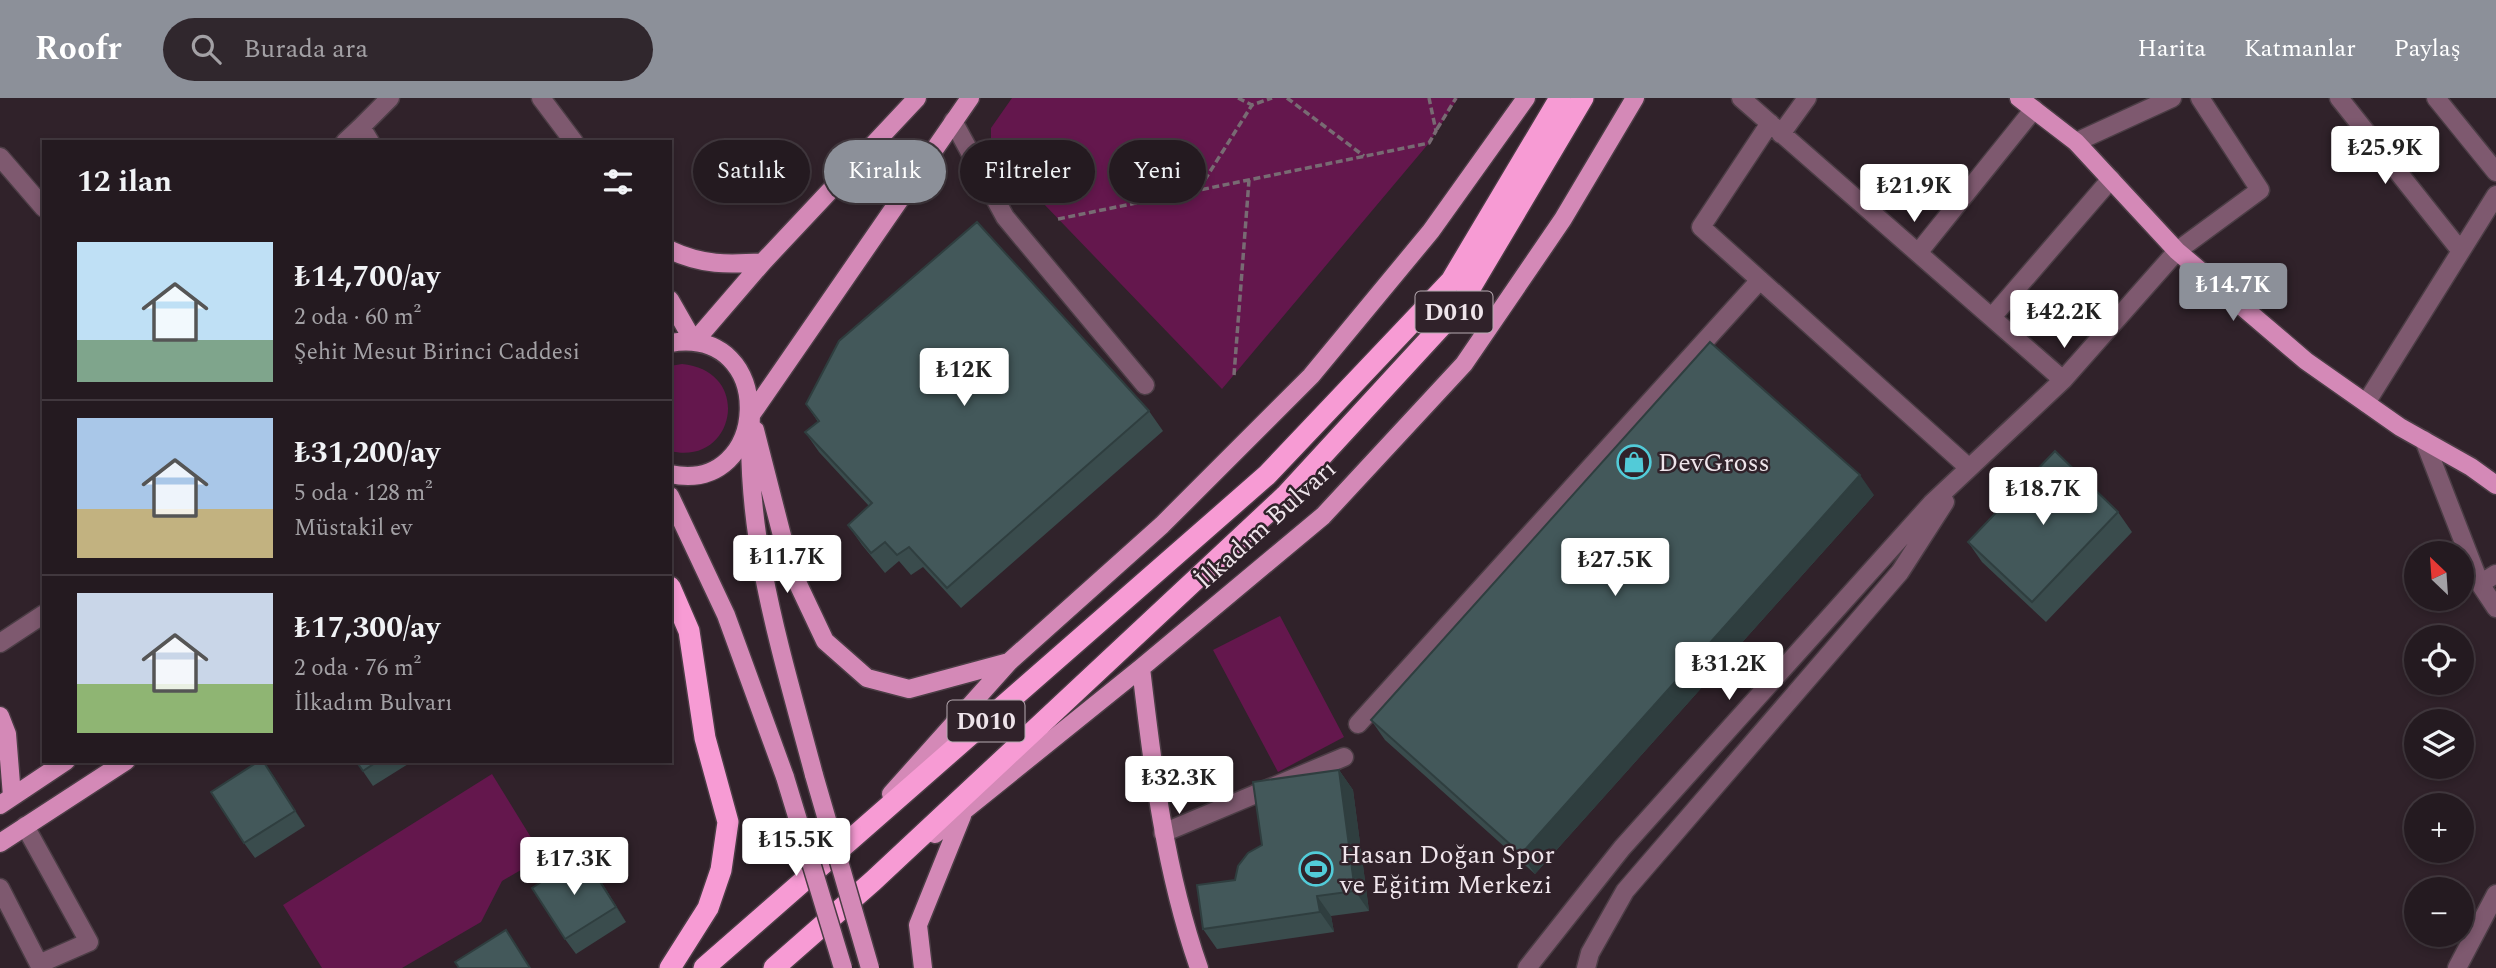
<!DOCTYPE html>
<html lang="tr">
<head>
<meta charset="utf-8">
<style>
	:root { --surface:#241a20; --page:#30272d; --text:#f1f3f6; --muted:#a3a1a5; --line:#41383e; --accent:#8c9099 }
	body { margin:0; font-family:Spectral,serif; background:var(--page); color:var(--text); height:100vh; display:flex; flex-direction:column; font-size:26px; white-space:nowrap }
	* { box-sizing:border-box; margin:0 }
	p { font-size:23px; color:var(--muted) }
	.icon { flex:none; width:38px; height:38px; fill:none; stroke:currentColor; stroke-width:2; stroke-linecap:round; stroke-linejoin:round }
	.map { position:relative; flex:1; overflow:hidden }
	.drawer { position:absolute; left:42px; top:42px; width:630px; height:623px; display:flex; flex-direction:column; background:var(--surface); border-radius:0px; box-shadow:0 4px 10px #0003,0 0 0 2px var(--line) }
	.drawer>* { flex:none }
	.top-card { position:absolute; left:693px; top:42px; width:665px; height:63px; display:flex; gap:14px }
	.needle { width:46px; rotate:335deg }
	.fabs { position:absolute; left:2404px; top:443px; display:grid; gap:14px }
	.fabs a { display:grid; place-items:center; width:70px; height:70px; border-radius:50%; background:var(--surface); box-shadow:0 4px 10px #0003,0 0 0 2px var(--line); font-size:35px }
	.price { position:absolute; translate:-50% -60px; padding:0 16px; border-radius:7px; background:#fff; color:#222; font-size:23px; line-height:46px; filter:drop-shadow(0 2px 4px #0008) }
	.price::after { content:''; position:absolute; left:50%; top:42px; width:21px; height:16px; margin-left:-10px; background:inherit; clip-path:polygon(0 0,100% 0,50% 100%) }
	.price.on { background:var(--accent); color:#fff }
	ul { padding:0; list-style:none }
	li { display:flex; align-items:center; gap:21px; height:175px; padding:0 35px }
	li+li { border-top:2px solid var(--line) }
	li span { display:grid; place-items:center; flex:none; width:196px; height:140px; border-radius:0px; color:#555 }
	li>.icon { margin-inline-start:auto }
	span .icon { width:84px; height:84px; fill:#fffc; stroke-width:1 }
	li b { font-size:30px }
	h2 { display:flex; justify-content:space-between; align-items:center; height:84px; padding:0 35px; font-size:30px }
	.tag { padding:0 24px; border-radius:32px; background:var(--surface); box-shadow:0 4px 10px #0003,0 0 0 2px var(--line); font-size:24px; line-height:63px }
	.tag.on { background:var(--accent); color:#fff }
	header { display:flex; align-items:center; gap:42px; box-sizing:border-box; height:98px; padding:0 35px; background:var(--accent); color:#fff }
	header strong { font-size:33px }
	nav { display:flex; gap:38px; margin-inline-start:auto; font-size:24px }
	.search { width:490px; height:63px; background:var(--page); display:flex; align-items:center; gap:18px; box-sizing:border-box; padding:0 24px; border-radius:38px; color:var(--muted); font-size:26px }
	.map>svg:first-child { display:block }
</style>
</head>
<body>
<header>
<strong>Roofr</strong>
<div class="search"><svg class="icon" aria-label="search" viewBox="0 0 24 24"><circle cx="10" cy="10" r="6"/><path d="M15 15l6 6"/></svg>Burada ara</div>
<nav><a>Harita</a><a>Katmanlar</a><a>Paylaş</a></nav>
</header>
<div class="map">
<svg width="2496" height="870" viewBox="0 0 2496 870">
	<rect width="100%" height="100%" fill="#30222a"/>
	<path fill="#64174d" d="M1012 0H1458L1429 45 1222 291 991 51V30Z
		M682 266C754 273 735 369 670 353V268Z
		M1280 518 1344 639 1278 674 1213 552Z
		M492 676 543 759 502 783 481 824 402 870H322L283 807Z"/>
	<g fill="none" stroke-linecap="round" stroke-linejoin="round">
		<defs>
			<path id="minor" d="M541 0 574 44
				M1741 0 2063 282
				M2339 0 2460 152
				M2436 0 2496 74
				M953 23 1005 119 1145 287
				M1770 25 1701 129 1968 369
				M1781 36 1807 0
				M345 44 361 29
				M370 44 361 29 390 0
				M2076 44 2172 0
				M0 59 44 110
				M1918 155 2034 11
				M1992 219 2111 81
				M2366 305 2496 97
				M2424 342 2480 486
				M2496 476 2480 486 2496 510
				M0 545 44 516
				M1358 626 1760 182
				M25 728 89 844 41 865
				M1163 735 1344 659
				M0 790 41 870
				M1527 870 1622 750 1932 405 2063 282 2177 153 2260 92 2200 0
				M1586 870 1590 855 1625 793 1900 474 1945 404
				M2457 870 2496 796"/>
			<path id="major" d="M2019 0 2076 44 2177 153 2306 263 2400 329 2471 369 2496 387
				M670 152C702 167 728 167 763 164
				M670 202 694 244 763 164 917 0
				M670 245C779 227 771 398 670 376
				M755 332 790 469 825 543 867 580 909 591 1009 564
				M670 398 726 517 785 679
				M1141 570C1153 673 1165 773 1199 870
				M0 618 7 636 12 698
				M814 677C783 559 744 440 751 317L970 0
				M891 696 1009 564 1162 427 1311 278 1431 133 1526 0
				M0 707 66 663
				M935 736 1141 570 1323 418 1464 266 1563 121 1635 0
				M0 745 126 663
				M923 870 918 827 962 718"/>
			<path id="highway" d="M670 489 689 533 705 640 728 724 721 772 708 810 670 870
				M704 870 1267 377 1451 183 1560 0
				M774 870 873 783 1285 398 1459 209 1583 0"/>
		</defs>
		<use href="#minor" stroke="#4b3d45" stroke-width="21"/>
		<use href="#major" stroke="#4b3d45" stroke-width="21"/>
		<use href="#highway" stroke="#4b3d45" stroke-width="24"/>
		<path stroke="#786b73" stroke-width="3.5" stroke-dasharray="7 3.5" stroke-linecap="butt" d="M1238 0 1252 7 1272 0
			M1287 0 1364 58
			M1437 31 1456 0
			M1199 91 1252 7
			M1058 121 1429 45 1436 33 1429 0
			M1234 277 1249 82"/>
		<use href="#minor" stroke="#7e596f" stroke-width="18"/>
		<use href="#major" stroke="#d489b7" stroke-width="18"/>
		<use href="#highway" stroke="#f79bd4" stroke-width="21"/>
		<defs>
			<path id="major-bridge" d="M814 677 870 870
				M785 679 843 870"/>
		</defs>
		<use href="#major-bridge" stroke="#4b3d45" stroke-width="21" stroke-linecap="butt"/>
		<use href="#major-bridge" stroke="#d489b7" stroke-width="18"/>
	</g>
	<path fill="#3a4c4d" d="M806 306 1149 313 1163 333 961 510 923 469 911 477 899 463 885 475 862 447 848 427 869 408 819 354 805 334 818 324Z
		M1874 397 1535 776 1385 642 1371 622Z
		M2118 414 2132 434 2046 524 1982 464 1968 444Z
		M263 663 305 728 255 760 244 745Z
		M356 663H413L373 688Z
		M1339 672 1353 692 1369 813 1331 818 1334 834 1217 851 1203 831 1262 747Z
		M594 772 626 824 576 856 565 841Z"/>
	<path fill="#2f3e3f" d="M1860 377 1874 397 1535 776 1521 756Z
		M263 663 273 677 305 728 295 713Z
		M1339 672 1353 692 1369 813 1355 793Z
		M583 757 594 772 626 824 616 809Z
		M1317 798 1331 818 1334 834 1320 814Z"/>
	<path fill="#43585a" stroke="#2f3e3f" stroke-width="2" d="M977 124 1149 313 947 490 909 449 897 457 885 444 871 455 848 427 872 405 805 334 819 323 806 306 839 243Z
		M1710 244 1860 377 1521 756 1371 622Z
		M2055 353 2118 414 2032 504 1968 444Z
		M259 663H263L295 713 244 745 211 694Z
		M356 663H378L363 673Z
		M1339 672 1355 793 1317 798 1320 814 1203 831 1197 787 1235 782 1238 768 1248 755 1262 747 1253 684Z
		M583 757 616 809 565 841 532 790Z
		M506 832 530 870H459L455 864Z"/>
	<defs>
		<symbol id="shop-ring" viewBox="-11 -11 22 22"><circle r="9.5" fill="#30222a" stroke="#52cbd8" stroke-width="1.5"/><path d="M-5-2.5h2.3a2.7 3.5 0 0 1 5.4 0H5L5.5 6h-11ZM-1.5-2.5h3a1.5 2.3 0 0 0-3 0Z" fill="#52cbd8"/></symbol>
		<symbol id="stadium-ring" viewBox="-11 -11 22 22"><circle r="9.5" fill="#30222a" stroke="#52cbd8" stroke-width="1.5"/><path d="M0-5a6.5 5 0 1 0 0 10a6.5 5 0 1 0 0-10ZM-3.5-1.8h7v3.6h-7Z" fill="#52cbd8"/></symbol>
	</defs>
	<g fill-rule="evenodd">
		<use href="#shop-ring" x="1615" y="345" width="38" height="38"/>
		<use href="#stadium-ring" x="1297" y="752" width="38" height="38"/>
	</g>
	<g text-anchor="middle" stroke-width="5" stroke-linejoin="round" paint-order="stroke">
		<g fill="#30222a" stroke="#b6aab1" stroke-width="2">
			<rect x="1415.5" y="193.5" width="77" height="41" rx="5"/>
			<rect x="947.5" y="602.5" width="77" height="41" rx="5"/>
		</g>
		<g font-size="24" font-weight="bold" fill="#efe5eb">
			<text x="1454" y="222">D010</text>
			<text x="986" y="631">D010</text>
		</g>
		<g font-size="26" fill="#efe5eb" stroke="#30222a" text-anchor="start">
			<text x="1658" y="373">DevGross</text>
			<text x="1340" y="765">Hasan Doğan Spor<tspan x="1340" dy="30">ve Eğitim Merkezi</tspan></text>
		</g>
		<g font-size="26" fill="#efe5eb" stroke="#30222a">
			<text transform="translate(1265 426) rotate(-42)" y="9">İlkadım Bulvarı</text>
		</g>
	</g>
</svg>
<div class="fabs">
<a><svg class="needle" viewBox="-14 -14 28 28"><path d="M0-13l5 13h-10z" fill="#e53935"/><path d="M0 13l5-13h-10z" fill="#a3a1a5"/></svg></a>
<a><svg class="icon" aria-label="locate" viewBox="0 0 24 24"><circle cx="12" cy="12" r="6"/><path d="M12 2v4M12 18v4M2 12h4M18 12h4"/></svg></a>
<a><svg class="icon" aria-label="layers" viewBox="0 0 24 24"><path d="M12 4l9 5-9 5-9-5zM3 14l9 5 9-5"/></svg></a>
<a>+</a>
<a>−</a>
</div>
<b class="price" style="left:2385px;top:88px">₺25.9K</b>
<b class="price" style="left:1914px;top:126px">₺21.9K</b>
<b class="price on" style="left:2233px;top:225px">₺14.7K</b>
<b class="price" style="left:2064px;top:252px">₺42.2K</b>
<b class="price" style="left:964px;top:310px">₺12K</b>
<b class="price" style="left:2043px;top:429px">₺18.7K</b>
<b class="price" style="left:787px;top:497px">₺11.7K</b>
<b class="price" style="left:1615px;top:500px">₺27.5K</b>
<b class="price" style="left:1729px;top:604px">₺31.2K</b>
<b class="price" style="left:1179px;top:718px">₺32.3K</b>
<b class="price" style="left:796px;top:780px">₺15.5K</b>
<b class="price" style="left:574px;top:799px">₺17.3K</b>
<div class="top-card">
<a class="tag">Satılık</a>
<a class="tag on">Kiralık</a>
<a class="tag">Filtreler</a>
<a class="tag">Yeni</a>
</div>
<section class="drawer">
<h2>12 ilan<svg class="icon" aria-label="filters" viewBox="0 0 24 24"><path d="M4 7h16M4 17h16"/><circle cx="9" cy="7" r="2"/><circle cx="15" cy="17" r="2"/></svg></h2>
<ul>
<li><span style="background:linear-gradient(#bfe0f5 70%,#7fa58c 0)"><svg class="icon" aria-label="home" viewBox="0 0 24 24"><path d="M3 11l9-7 9 7M6 9v11h12V9"/></svg></span><div><b>₺14,700/ay</b><p>2 oda · 60 m²</p><p>Şehit Mesut Birinci Caddesi</p></div></li>
<li><span style="background:linear-gradient(#a9c7e8 65%,#c2b280 0)"><svg class="icon" aria-label="home" viewBox="0 0 24 24"><path d="M3 11l9-7 9 7M6 9v11h12V9"/></svg></span><div><b>₺31,200/ay</b><p>5 oda · 128 m²</p><p>Müstakil ev</p></div></li>
<li><span style="background:linear-gradient(#c9d6e8 65%,#8fb573 0)"><svg class="icon" aria-label="home" viewBox="0 0 24 24"><path d="M3 11l9-7 9 7M6 9v11h12V9"/></svg></span><div><b>₺17,300/ay</b><p>2 oda · 76 m²</p><p>İlkadım Bulvarı</p></div></li>
</ul>
</section>
</div>
</body>
</html>
